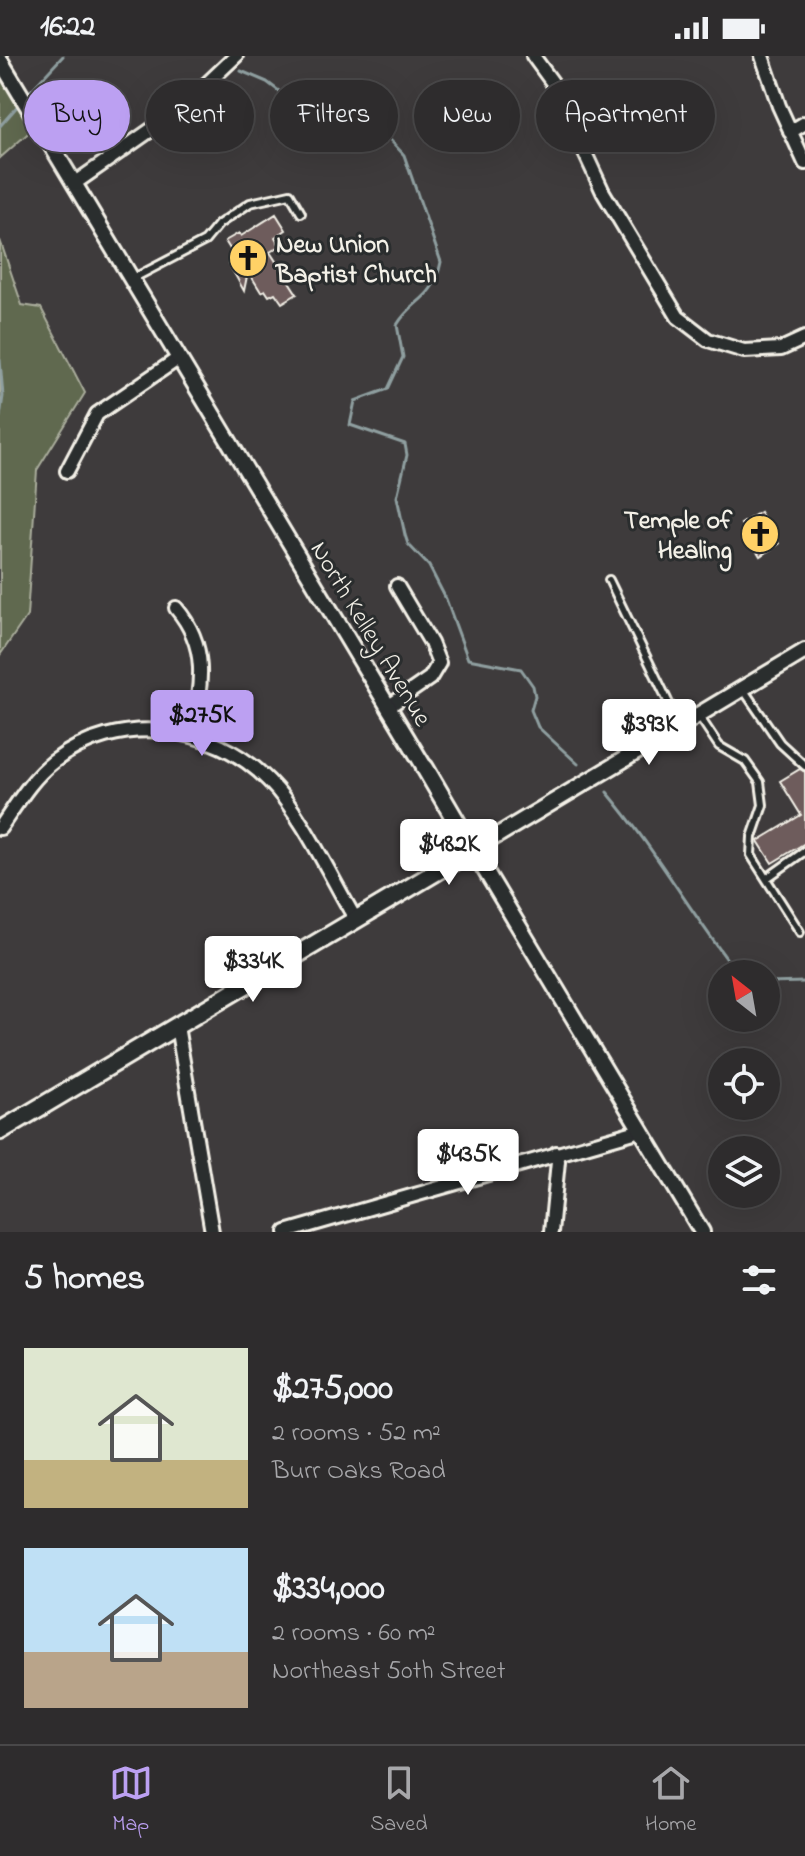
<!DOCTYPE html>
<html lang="en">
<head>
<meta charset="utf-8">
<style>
	:root { --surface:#2e2c2d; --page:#363435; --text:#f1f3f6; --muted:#a7a7aa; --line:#494849; --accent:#bca0f2 }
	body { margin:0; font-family:"Indie Flower",sans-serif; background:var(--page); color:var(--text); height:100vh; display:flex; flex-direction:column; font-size:30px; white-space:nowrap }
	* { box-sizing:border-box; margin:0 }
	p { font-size:26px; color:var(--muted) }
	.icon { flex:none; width:44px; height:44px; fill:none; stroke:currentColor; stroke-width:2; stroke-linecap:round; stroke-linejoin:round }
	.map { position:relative; height:1176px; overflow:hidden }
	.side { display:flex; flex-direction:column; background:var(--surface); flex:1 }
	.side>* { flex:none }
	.guide { position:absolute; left:24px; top:24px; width:758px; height:72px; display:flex; gap:16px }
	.needle { width:52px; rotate:329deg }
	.tools { position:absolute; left:708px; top:904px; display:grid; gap:16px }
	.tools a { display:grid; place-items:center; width:72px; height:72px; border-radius:50%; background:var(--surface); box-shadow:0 8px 32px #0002,0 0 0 2px var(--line); font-size:40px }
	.price { position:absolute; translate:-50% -68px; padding:0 18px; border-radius:8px; background:#fff; color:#222; font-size:26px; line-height:52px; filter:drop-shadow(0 2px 4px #0008) }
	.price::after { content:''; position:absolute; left:50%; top:48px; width:24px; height:18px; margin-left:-12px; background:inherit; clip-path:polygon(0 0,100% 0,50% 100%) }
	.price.on { background:var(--accent); color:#111 }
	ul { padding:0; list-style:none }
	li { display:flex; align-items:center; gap:24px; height:200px; padding:0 24px }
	li span { display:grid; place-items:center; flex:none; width:224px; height:160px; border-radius:0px; color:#555 }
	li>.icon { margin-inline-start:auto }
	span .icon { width:96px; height:96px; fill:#fffc; stroke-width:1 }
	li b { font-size:34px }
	h2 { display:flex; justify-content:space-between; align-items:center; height:96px; padding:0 24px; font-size:34px }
	.pill { padding:0 28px; border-radius:36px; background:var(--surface); box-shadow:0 8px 32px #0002,0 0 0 2px var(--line); font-size:28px; line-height:72px }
	.pill.on { background:var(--accent); color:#111 }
	.status { display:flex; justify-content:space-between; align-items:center; height:56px; padding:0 40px; background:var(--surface); direction:ltr }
	.status svg { height:22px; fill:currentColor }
	.menu { display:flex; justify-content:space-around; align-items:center; height:112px; border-top:2px solid var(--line); background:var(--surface); font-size:22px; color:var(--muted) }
	.menu a { display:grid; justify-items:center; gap:4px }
	.menu .on { color:var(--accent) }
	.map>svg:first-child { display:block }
</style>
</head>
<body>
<div class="status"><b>16:22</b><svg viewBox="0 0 49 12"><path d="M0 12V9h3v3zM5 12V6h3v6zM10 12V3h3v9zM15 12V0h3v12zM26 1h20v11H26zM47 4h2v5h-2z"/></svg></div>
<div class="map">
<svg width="805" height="1176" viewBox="0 0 805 1176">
	<rect width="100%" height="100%" fill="#3e3b3c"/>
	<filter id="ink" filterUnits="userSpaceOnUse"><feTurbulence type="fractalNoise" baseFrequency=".0125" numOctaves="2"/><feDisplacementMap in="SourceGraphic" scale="16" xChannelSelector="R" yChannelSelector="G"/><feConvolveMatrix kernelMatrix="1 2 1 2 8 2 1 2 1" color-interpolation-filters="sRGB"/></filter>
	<g filter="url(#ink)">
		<path fill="#606950" stroke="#aaad9c" stroke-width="2" d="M0 18 34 72 0 102Z
			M0 184 22 249 41 252 85 337 37 414 27 560 0 599Z"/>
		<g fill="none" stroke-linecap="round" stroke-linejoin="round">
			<path stroke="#8f9fa0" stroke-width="3" d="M241 15 267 26 304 54 340 66 381 74 404 99 441 206C433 246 414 241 397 269L403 301 388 333 355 345 350 369 405 388 407 399 397 441 405 479 408 488 429 510 446 543 468 603 521 613 533 630 535 640 531 654 538 671 578 708
				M26 40 63 0
				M0 70 21 46
				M0 304 3 340 0 361
				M607 736C655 793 692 859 738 918
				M766 927 805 926"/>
		</g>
		<path fill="#6e5b5b" stroke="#f4f1e8" stroke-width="2" d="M276 158 286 174 275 181 280 190 270 196 297 238 282 247 275 237 269 240 265 234 261 236 248 215 244 235 229 208 242 212 225 185 239 177 241 180Z
			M760 456 779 488 760 500 741 468Z
			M800 713 805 716V787L772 807 758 785 801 759 780 725Z"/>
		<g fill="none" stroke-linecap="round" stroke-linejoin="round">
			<defs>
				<path id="service" d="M132 223 205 185 219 168 250 147 290 138 301 157
					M609 524 680 670
					M743 633 780 687 805 710
					M699 660 719 690 745 705 760 726 763 749 752 781 751 799 800 876
					M767 822 805 795"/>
				<path id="minor" d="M533 0 552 26 603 136 678 261 708 284 744 295 781 293 805 282
					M762 0 779 50 805 107
					M790 76 805 67
					M75 127 178 55 236 0
					M67 415 97 358 179 302
					M176 552C210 592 201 630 191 679
					M388 651 430 622 439 607 431 587 397 530
					M0 772C16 749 31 723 53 706 117 656 213 667 269 725 302 758 331 822 356 864
					M177 970 212 1176
					M286 1176 641 1074
					M551 1176 558 1105 556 1097"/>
				<path id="tertiary" d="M0 4 425 712
					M702 1176 473 794 805 595"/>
				<path id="secondary" d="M0 1075 473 794 425 712"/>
			</defs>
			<use href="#service" stroke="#f4f1e8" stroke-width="12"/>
			<use href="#minor" stroke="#f4f1e8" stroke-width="18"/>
			<use href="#tertiary" stroke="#f4f1e8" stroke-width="20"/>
			<use href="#secondary" stroke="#f4f1e8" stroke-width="22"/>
			<use href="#service" stroke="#2a2d2e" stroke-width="6"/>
			<use href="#minor" stroke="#2a2d2e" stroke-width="12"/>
			<use href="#tertiary" stroke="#2a2d2e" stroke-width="14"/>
			<use href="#secondary" stroke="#2a2d2e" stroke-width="16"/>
		</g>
	</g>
	<defs>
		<symbol id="church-disc" viewBox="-11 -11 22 22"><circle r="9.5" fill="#ffd166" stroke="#2a2d2e"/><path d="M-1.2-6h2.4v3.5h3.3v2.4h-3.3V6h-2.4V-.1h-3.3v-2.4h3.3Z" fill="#111"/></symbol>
	</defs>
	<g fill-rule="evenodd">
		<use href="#church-disc" x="226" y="180" width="44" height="44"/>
		<use href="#church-disc" x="738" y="456" width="44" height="44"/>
	</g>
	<g text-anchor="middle" stroke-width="6" stroke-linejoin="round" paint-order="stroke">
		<g font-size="26" font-weight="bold" fill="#f4f1e8" stroke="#2a2d2e" text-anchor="start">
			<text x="276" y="196">New Union<tspan x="276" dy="30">Baptist Church</tspan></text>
			<text x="732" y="472" text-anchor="end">Temple of<tspan x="732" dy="30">Healing</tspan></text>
		</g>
		<g font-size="26" fill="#f4f1e8" stroke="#2a2d2e">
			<text transform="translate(372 577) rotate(59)" y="9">North Kelley Avenue</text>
		</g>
	</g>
</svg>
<div class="tools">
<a><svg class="needle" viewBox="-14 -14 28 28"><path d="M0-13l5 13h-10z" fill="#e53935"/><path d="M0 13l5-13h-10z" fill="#a7a7aa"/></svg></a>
<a><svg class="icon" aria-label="locate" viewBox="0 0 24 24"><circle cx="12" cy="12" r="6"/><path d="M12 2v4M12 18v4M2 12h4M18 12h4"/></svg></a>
<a><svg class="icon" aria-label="layers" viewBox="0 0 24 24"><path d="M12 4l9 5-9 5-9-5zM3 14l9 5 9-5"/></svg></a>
</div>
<b class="price on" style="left:202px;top:702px">$275K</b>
<b class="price" style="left:649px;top:711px">$393K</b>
<b class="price" style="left:449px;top:831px">$482K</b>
<b class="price" style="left:253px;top:948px">$334K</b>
<b class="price" style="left:468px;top:1141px">$435K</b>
<div class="guide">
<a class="pill on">Buy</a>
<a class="pill">Rent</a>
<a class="pill">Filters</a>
<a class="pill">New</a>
<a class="pill">Apartment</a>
</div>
</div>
<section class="side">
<h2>5 homes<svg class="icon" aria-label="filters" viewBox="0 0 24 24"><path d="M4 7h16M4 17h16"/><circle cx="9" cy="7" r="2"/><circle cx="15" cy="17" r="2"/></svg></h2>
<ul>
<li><span style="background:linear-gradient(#dfe7d0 70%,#c2b280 0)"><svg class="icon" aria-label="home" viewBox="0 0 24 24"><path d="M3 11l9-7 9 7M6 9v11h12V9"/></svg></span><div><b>$275,000</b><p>2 rooms · 52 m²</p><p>Burr Oaks Road</p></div></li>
<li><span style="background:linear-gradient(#bfe0f5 65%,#b9a48a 0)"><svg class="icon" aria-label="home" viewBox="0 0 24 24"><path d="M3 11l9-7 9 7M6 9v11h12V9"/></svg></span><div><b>$334,000</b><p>2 rooms · 60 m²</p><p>Northeast 50th Street</p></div></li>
</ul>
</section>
<nav class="menu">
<a class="on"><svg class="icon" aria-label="map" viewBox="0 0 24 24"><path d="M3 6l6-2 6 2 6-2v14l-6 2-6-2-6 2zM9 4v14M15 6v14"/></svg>Map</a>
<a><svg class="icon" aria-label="saved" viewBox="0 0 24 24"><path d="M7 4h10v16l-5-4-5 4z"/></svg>Saved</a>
<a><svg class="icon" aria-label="home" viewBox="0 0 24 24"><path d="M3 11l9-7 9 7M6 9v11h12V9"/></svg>Home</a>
</nav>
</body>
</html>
